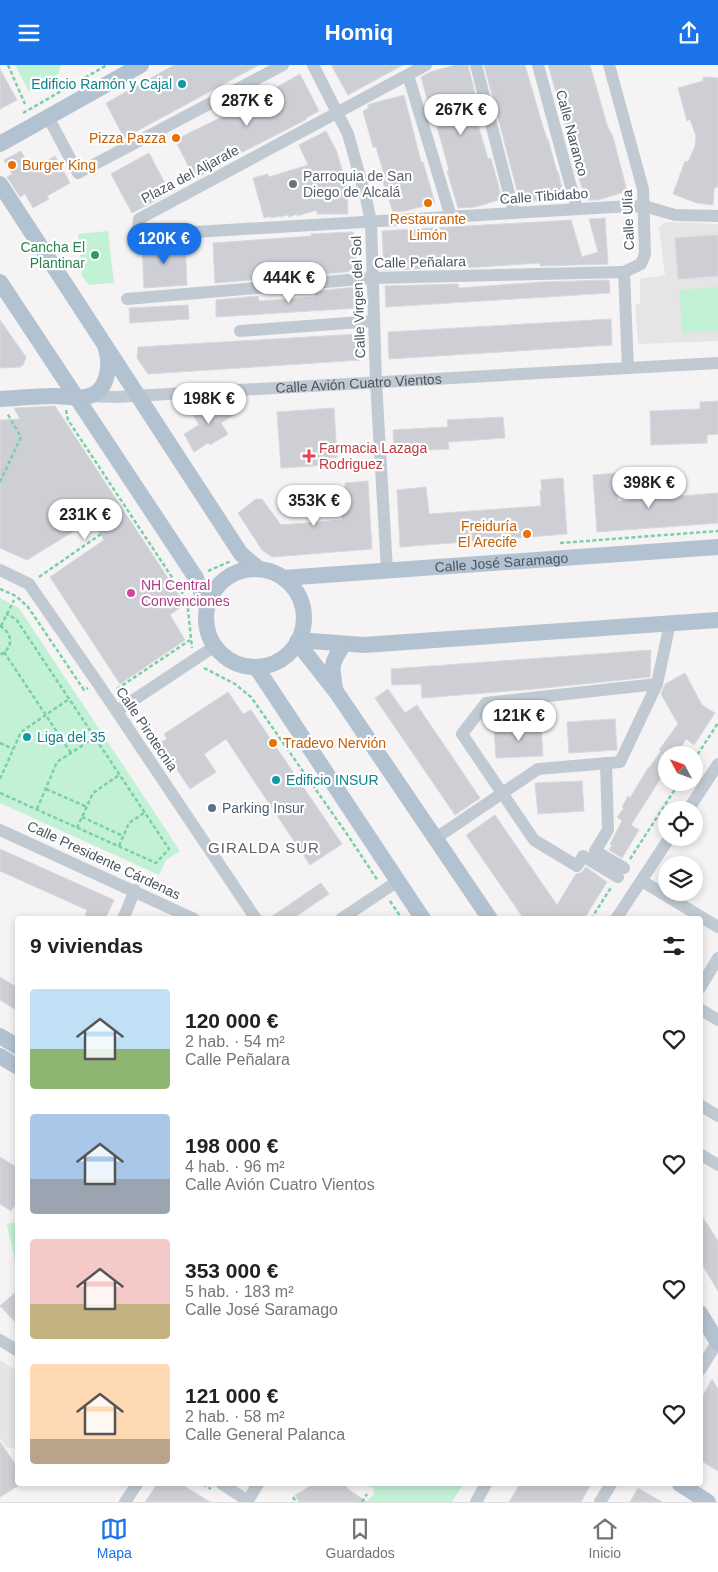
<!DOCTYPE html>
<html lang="es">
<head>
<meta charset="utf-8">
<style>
	:root { --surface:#fff; --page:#f2f2f2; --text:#222; --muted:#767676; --line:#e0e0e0; --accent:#1a73e8 }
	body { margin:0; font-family:Helvetica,sans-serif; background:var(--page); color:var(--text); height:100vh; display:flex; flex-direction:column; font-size:19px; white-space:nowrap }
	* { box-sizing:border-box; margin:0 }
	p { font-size:16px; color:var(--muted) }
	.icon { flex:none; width:28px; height:28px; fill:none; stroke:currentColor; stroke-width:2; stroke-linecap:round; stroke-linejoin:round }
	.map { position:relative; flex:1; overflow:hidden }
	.drawer { position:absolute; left:15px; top:851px; width:688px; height:570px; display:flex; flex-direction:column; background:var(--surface); border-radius:5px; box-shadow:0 2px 8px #0003 }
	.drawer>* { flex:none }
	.needle { width:32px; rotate:311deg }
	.buttons { position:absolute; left:658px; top:681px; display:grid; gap:10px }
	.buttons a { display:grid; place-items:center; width:45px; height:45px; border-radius:50%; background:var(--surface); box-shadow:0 2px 8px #0003; font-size:25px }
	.price { position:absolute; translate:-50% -42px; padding:0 11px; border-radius:18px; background:#fff; color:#222; font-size:16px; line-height:32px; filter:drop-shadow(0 1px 2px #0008) }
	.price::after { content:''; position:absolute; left:50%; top:30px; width:15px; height:11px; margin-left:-8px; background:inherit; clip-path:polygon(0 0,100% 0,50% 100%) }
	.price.current { background:var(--accent); color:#fff }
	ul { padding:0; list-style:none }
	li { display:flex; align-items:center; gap:15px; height:125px; padding:0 15px }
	li span { display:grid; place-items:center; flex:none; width:140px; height:100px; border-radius:5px; color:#555 }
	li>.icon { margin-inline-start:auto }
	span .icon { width:60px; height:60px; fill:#fffc; stroke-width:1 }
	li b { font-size:21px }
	h2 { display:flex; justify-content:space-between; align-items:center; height:60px; padding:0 15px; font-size:21px }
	header { display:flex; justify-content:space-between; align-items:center; height:65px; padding:0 15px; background:var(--accent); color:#fff; font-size:22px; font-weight:600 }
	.dock { display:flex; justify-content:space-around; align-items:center; height:70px; border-top:1px solid var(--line); background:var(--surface); font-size:14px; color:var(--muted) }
	.dock a { display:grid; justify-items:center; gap:2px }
	.dock .current { color:var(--accent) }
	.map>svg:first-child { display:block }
</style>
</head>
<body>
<header><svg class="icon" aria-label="menu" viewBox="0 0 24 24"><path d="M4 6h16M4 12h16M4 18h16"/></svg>Homiq<svg class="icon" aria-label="share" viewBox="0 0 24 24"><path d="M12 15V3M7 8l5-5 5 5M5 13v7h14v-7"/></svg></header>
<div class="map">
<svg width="718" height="1437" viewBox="0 0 718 1437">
	<rect width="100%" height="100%" fill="#f5f3f3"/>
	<path fill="#e6e4e5" d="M666 157 718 159V276L638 279 635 239H640V214L665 210 659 162Z
		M0 1295 17 1306V1384L6 1382 0 1373Z"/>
	<path fill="#c3f1d5" d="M15 0H61L59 8 29 27Z
		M108 166 114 218 89 220 82 211 78 169Z
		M718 222V266L682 268 679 225Z
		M0 533 19 543 180 786 166 795 159 810 0 738Z
		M17 1157 18 1200H16L7 1159Z
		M365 1419H463L452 1437H366L374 1429 373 1423Z"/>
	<path fill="#cdcfd5" stroke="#d7d9de" d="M174 0H259L124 73 106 38Z
		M331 0H403L348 30Z
		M455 0H468L477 36 472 39 488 94 491 93 502 134 475 142 458 143 447 106 449 105 434 51H432L421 12 430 7Z
		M484 0H525L543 62 547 74H548L557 107 558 106 563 128 523 139 520 129H518Z
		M548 0H590L607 60 613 72 627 126 598 135H586L578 110H576L570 84 571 83 569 72Z
		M0 4 17 35 0 44Z
		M300 9 319 46 306 53 307 54 231 93 232 94 195 114 175 75 238 44Z
		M703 12 718 13V122L714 123 713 140 697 138 673 129 685 96 688 97 695 81 696 71 690 54 687 56 678 23 703 16Z
		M404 30 421 97H423L435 138 405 146 393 147 381 110 384 109 376 82H373L363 46 369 43 367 41 370 39Z
		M326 66 337 87 347 123 348 149H317V145L297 151V149L289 152 288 150 280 152V151L271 153V151L264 153 253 113 268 109 269 112 308 100 299 80Z
		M21 86 31 105 55 91 70 118 47 131 49 134 33 143 25 129 20 132 7 112 12 109 4 95Z
		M149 88 170 128 132 148 111 109Z
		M605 153 608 199 540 201V198L479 202 384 205 382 166 571 155 582 192 598 187 589 154Z
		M353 167 357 206 215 218 213 178 312 171 311 169Z
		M718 170V211L678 214 675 173Z
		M185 177 187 220 144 223 142 179Z
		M609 215 610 228 386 242 385 221 458 219 459 223 542 217Z
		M357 222 358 243 216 252V235L258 231 259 236 315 232V226Z
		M188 240 189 254 130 258 129 243Z
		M611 254 612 280 389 294 388 267Z
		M0 255 26 292 23 300 20 302 0 303Z
		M359 269 361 295 148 309 137 293 138 282Z
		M209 335 217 349 236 338 240 346 221 358 228 369 210 380 208 378 194 387 184 369 199 360 191 346Z
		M718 336V369L707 370V378L651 380 650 346 700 344V337Z
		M55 341 185 539 170 550 185 575 120 619 50 512 104 475 92 455 27 495 0 483V355L20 354 14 343Z
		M334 343 337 392 328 393V400L281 403 277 347Z
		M503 352 505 373 448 377 449 384 394 387 393 365 448 362 447 355Z
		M616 408 618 436 718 428V458L597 467 593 410Z
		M563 413 567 469 400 482 397 425 426 422 429 449 541 441 540 425H542L541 415Z
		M368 416 372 484 272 492 262 485 238 448 256 434H262L281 460 342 455 339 427 345 426V418Z
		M651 585 650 612 535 624 422 633 421 619 392 620 391 604Z
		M685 608 702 640 715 648 694 680 686 674 676 690H666V705L631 760 639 765 622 793 609 785 612 780 610 779 622 756 617 752 624 743 622 742 628 731 630 733 648 703H649L661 686 659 685 678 659 661 629 665 619Z
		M388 624 405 648 417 640 480 733 455 750 375 633Z
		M228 627 243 649 251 645 342 779 310 800 226 674 204 689 216 707 190 724 159 678 167 674 164 669Z
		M615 654 617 685 569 688 567 657Z
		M541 660 543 691 496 693 494 663Z
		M582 716 584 746 538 749 535 718Z
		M495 750 557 840 576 809 581 808 586 802 607 817 584 854H524L466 770Z
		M0 784 114 835 105 854H84L87 845 0 806Z
		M321 818 329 829 292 854H268Z
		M0 912 18 923V946L0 935Z
		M0 1092 18 1103V1135L11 1146 0 1139Z
		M700 1148 718 1176V1226L700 1196Z
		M18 1225V1260L0 1241Z
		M712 1314 718 1324V1406L700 1395V1336Z
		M0 1377 18 1403V1421L0 1432Z
		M157 1419H181L210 1437H145Z
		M311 1419H344L348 1424 367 1437H299L295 1430 309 1422Z
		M520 1419H591L581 1437H509Z
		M638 1423 662 1437H630Z"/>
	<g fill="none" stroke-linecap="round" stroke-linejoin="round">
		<path stroke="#7ad0a6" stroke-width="2.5" stroke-dasharray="4 2.5" stroke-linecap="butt" d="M8 0 25 39
			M23 48 107 0
			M66 345 68 355 187 535 192 583
			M0 417 21 372 7 348
			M560 478 718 466
			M208 506 231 496
			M39 512 101 469
			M0 524 16 531 28 542 84 625 88 623
			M0 561C13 568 14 583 0 590
			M1 561 14 535
			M4 587 71 688
			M204 603 235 619 251 632 349 772 378 816
			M117 624 190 575
			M0 678 13 684
			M694 695 718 658
			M0 714 21 667 69 634
			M46 724 87 742
			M0 728 156 798 169 784 16 554 6 549
			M37 744 57 697 94 673
			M82 752 123 771
			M77 763 93 728 119 710
			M119 781 129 758 144 748
			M630 794 679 718
			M390 836 402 854
			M591 854 612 821
			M203 1419 211 1424
			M293 1432 296 1437
			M362 1437 367 1429"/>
		<g stroke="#c1cad2" stroke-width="12">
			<path d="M313 0 348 69 366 133 371 157 376 317 387 505"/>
			<path d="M426 0 139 154 138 164 143 167 161 169 613 142 644 141 675 150 718 151"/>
			<path d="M476 0 514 148"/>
			<path d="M538 0 577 144"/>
			<path d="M609 0 643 124 645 189 641 199 624 207 628 303"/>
			<path d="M408 10 451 152"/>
			<path d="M48 52 78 108 283 0"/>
			<path d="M127 234 372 213 624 207"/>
			<path d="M240 266 374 256"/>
			<path id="s1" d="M89 331 116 332 718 298"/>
			<path d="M0 505 29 519 97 617 256 854"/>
			<path d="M117 646 215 581"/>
			<path d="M606 698 608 765 595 786 624 803"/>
			<path d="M688 745 718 699"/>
			<path d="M0 765 194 854"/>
			<path d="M436 773 538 704 620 697 657 619 670 558"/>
			<path d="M618 812 583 791 577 801 534 775 462 669 486 638 657 619"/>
			<path d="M642 816 718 862"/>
			<path d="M123 854 135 825"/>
			<path d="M341 854 398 816"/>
			<path d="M616 854 670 772"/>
			<path d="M700 923 718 893"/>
			<path d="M700 944 718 955"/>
			<path d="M700 1040 718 1051"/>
			<path d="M700 1089 718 1100"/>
			<path d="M0 1275 18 1286"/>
			<path d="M700 1305 718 1276"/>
			<path d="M222 1419 248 1436"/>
			<path d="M125 1437 137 1419"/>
			<path d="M247 1437 258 1419"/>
			<path d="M476 1437 486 1419"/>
			<path d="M600 1437 611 1419"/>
		</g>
		<g stroke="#b3c2d1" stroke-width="16">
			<path d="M0 79 141 0"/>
			<path d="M0 119 241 489 259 504"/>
			<path d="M0 217 196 513 207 543"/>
			<path d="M0 334C18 333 36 331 54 331 66 331 78 335 89 331 108 326 111 300 106 284"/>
			<circle cx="255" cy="553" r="49"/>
			<path id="s2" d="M283 513 718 482"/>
			<path d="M298 575 364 580 718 555"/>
			<path d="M297 577 337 628 490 854"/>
			<path d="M256 602 423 854"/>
			<path d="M335 623C331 599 331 599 344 579"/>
			<path d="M0 971 18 982"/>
			<path d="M0 991 18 1002"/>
			<path d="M700 1248 718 1278"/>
			<path d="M680 1419 708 1437"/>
		</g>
	</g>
	<g fill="#0f9aa8" stroke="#fff" stroke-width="2">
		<circle cx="182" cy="19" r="5"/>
		<circle cx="27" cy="672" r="5"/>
		<circle cx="276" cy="715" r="5"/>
	</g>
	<g fill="#e8710a" stroke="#fff" stroke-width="2">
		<circle cx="176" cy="73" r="5"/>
		<circle cx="12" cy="100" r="5"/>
		<circle cx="428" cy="138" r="5"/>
		<circle cx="527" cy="469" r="5"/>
		<circle cx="273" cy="678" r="5"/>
	</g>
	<circle fill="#6b7280" stroke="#fff" stroke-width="2" cx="293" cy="119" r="5"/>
	<circle fill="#2e9e5b" stroke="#fff" stroke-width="2" cx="95" cy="190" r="5"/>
	<path fill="#e0444e" stroke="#fff" stroke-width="2" d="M306.5 383.5h5v5h5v5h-5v5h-5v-5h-5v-5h5z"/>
	<circle fill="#d1479c" stroke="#fff" stroke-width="2" cx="131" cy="528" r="5"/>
	<circle fill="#5c6f8a" stroke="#fff" stroke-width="2" cx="212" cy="743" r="5"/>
	<g text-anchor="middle" stroke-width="4.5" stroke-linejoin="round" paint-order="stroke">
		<g font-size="14" fill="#0d838f" stroke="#fff" text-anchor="start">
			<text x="172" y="24" text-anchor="end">Edificio Ramón y Cajal</text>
			<text x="37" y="677">Liga del 35</text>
			<text x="286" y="720">Edificio INSUR</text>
		</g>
		<g font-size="14" fill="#4a5661" stroke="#fff">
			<text transform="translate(572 68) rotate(75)" y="5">Calle Naranco</text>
			<text transform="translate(190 109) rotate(-28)" y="5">Plaza del Aljarafe</text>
			<text transform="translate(544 131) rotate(-4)" y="5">Calle Tibidabo</text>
			<text transform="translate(628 155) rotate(-92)" y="5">Calle Ulía</text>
			<text transform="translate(420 197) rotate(-1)" y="5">Calle Peñalara</text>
			<text transform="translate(358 232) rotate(-92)" y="5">Calle Virgen del Sol</text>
			<text dy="5" stroke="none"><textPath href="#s1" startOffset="270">Calle Avión Cuatro Vientos</textPath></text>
			<text dy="5" stroke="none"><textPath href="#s2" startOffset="219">Calle José Saramago</textPath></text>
			<text transform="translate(147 664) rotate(56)" y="5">Calle Pirotecnia</text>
			<text transform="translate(104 795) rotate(25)" y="5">Calle Presidente Cárdenas</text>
		</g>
		<g font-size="14" fill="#c56008" stroke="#fff" text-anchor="end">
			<text x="166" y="78">Pizza Pazza</text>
			<text x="22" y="105" text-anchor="start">Burger King</text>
			<text x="428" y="159" text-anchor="middle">Restaurante<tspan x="428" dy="16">Limón</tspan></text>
			<text x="517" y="466">Freiduría<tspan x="517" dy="16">El Arecife</tspan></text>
			<text x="283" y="683" text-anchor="start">Tradevo Nervión</text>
		</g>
		<g font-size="14" fill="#5b616d" stroke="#fff" text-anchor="start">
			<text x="303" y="116">Parroquia de San<tspan x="303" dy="16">Diego de Alcalá</tspan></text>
		</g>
		<g font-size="14" fill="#27864d" stroke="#fff" text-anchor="end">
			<text x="85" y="187">Cancha El<tspan x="85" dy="16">Plantinar</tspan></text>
		</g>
		<g font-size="14" fill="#be3a42" stroke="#fff" text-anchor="start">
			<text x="319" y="388">Farmacia Lazaga<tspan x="319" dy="16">Rodriguez</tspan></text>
		</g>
		<g font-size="14" fill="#b23c85" stroke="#fff" text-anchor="start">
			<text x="141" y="525">NH Central<tspan x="141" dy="16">Convenciones</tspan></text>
		</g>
		<g font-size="14" fill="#4e5e75" stroke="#fff" text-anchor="start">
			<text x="222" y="748">Parking Insur</text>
		</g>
		<g font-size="15" letter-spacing="1" fill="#5f6368" stroke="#fff">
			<text x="264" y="788">GIRALDA SUR</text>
		</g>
	</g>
</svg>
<div class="buttons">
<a><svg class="needle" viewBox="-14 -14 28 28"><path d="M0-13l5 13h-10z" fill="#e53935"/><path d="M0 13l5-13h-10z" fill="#767676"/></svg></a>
<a><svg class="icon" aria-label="locate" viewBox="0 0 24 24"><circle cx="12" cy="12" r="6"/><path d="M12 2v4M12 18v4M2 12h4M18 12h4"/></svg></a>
<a><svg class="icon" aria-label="layers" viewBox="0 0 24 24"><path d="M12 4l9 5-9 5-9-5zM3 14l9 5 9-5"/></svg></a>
</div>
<b class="price" style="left:247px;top:62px">287K €</b>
<b class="price" style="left:461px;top:71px">267K €</b>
<b class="price current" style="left:164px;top:200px">120K €</b>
<b class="price" style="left:289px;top:239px">444K €</b>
<b class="price" style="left:209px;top:360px">198K €</b>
<b class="price" style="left:649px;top:444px">398K €</b>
<b class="price" style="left:314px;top:462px">353K €</b>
<b class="price" style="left:85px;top:476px">231K €</b>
<b class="price" style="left:519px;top:677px">121K €</b>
<section class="drawer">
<h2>9 viviendas<svg class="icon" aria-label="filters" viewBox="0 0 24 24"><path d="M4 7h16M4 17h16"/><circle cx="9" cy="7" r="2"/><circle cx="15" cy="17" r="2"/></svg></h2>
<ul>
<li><span style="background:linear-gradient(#bfe0f5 60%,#8fb573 0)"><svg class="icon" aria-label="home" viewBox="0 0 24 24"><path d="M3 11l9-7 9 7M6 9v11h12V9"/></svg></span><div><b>120 000 €</b><p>2 hab. · 54 m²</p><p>Calle Peñalara</p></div><svg class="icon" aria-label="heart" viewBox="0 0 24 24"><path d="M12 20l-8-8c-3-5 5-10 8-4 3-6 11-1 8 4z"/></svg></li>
<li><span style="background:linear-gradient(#a9c7e8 65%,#9aa5b1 0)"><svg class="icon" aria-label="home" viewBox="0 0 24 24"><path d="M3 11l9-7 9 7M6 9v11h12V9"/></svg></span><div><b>198 000 €</b><p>4 hab. · 96 m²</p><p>Calle Avión Cuatro Vientos</p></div><svg class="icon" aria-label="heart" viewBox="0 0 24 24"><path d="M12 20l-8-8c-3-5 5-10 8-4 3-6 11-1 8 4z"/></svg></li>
<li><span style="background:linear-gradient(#f6c9c9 65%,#c2b280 0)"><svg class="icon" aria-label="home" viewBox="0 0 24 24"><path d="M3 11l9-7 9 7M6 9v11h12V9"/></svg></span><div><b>353 000 €</b><p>5 hab. · 183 m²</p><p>Calle José Saramago</p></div><svg class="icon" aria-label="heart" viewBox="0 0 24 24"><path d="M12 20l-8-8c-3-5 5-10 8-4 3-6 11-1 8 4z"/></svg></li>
<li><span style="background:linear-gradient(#ffd9b3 75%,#b9a48a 0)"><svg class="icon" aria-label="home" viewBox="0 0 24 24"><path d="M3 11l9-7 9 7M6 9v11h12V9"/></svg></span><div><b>121 000 €</b><p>2 hab. · 58 m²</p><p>Calle General Palanca</p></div><svg class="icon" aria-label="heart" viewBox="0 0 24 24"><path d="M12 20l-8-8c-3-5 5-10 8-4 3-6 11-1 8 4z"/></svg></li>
</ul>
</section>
</div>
<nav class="dock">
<a class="current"><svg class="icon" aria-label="map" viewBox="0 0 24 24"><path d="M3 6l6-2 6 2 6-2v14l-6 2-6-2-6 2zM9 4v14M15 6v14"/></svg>Mapa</a>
<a><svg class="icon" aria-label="saved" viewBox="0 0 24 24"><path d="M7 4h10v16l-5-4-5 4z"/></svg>Guardados</a>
<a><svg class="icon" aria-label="home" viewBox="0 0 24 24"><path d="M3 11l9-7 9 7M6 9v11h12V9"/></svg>Inicio</a>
</nav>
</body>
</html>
